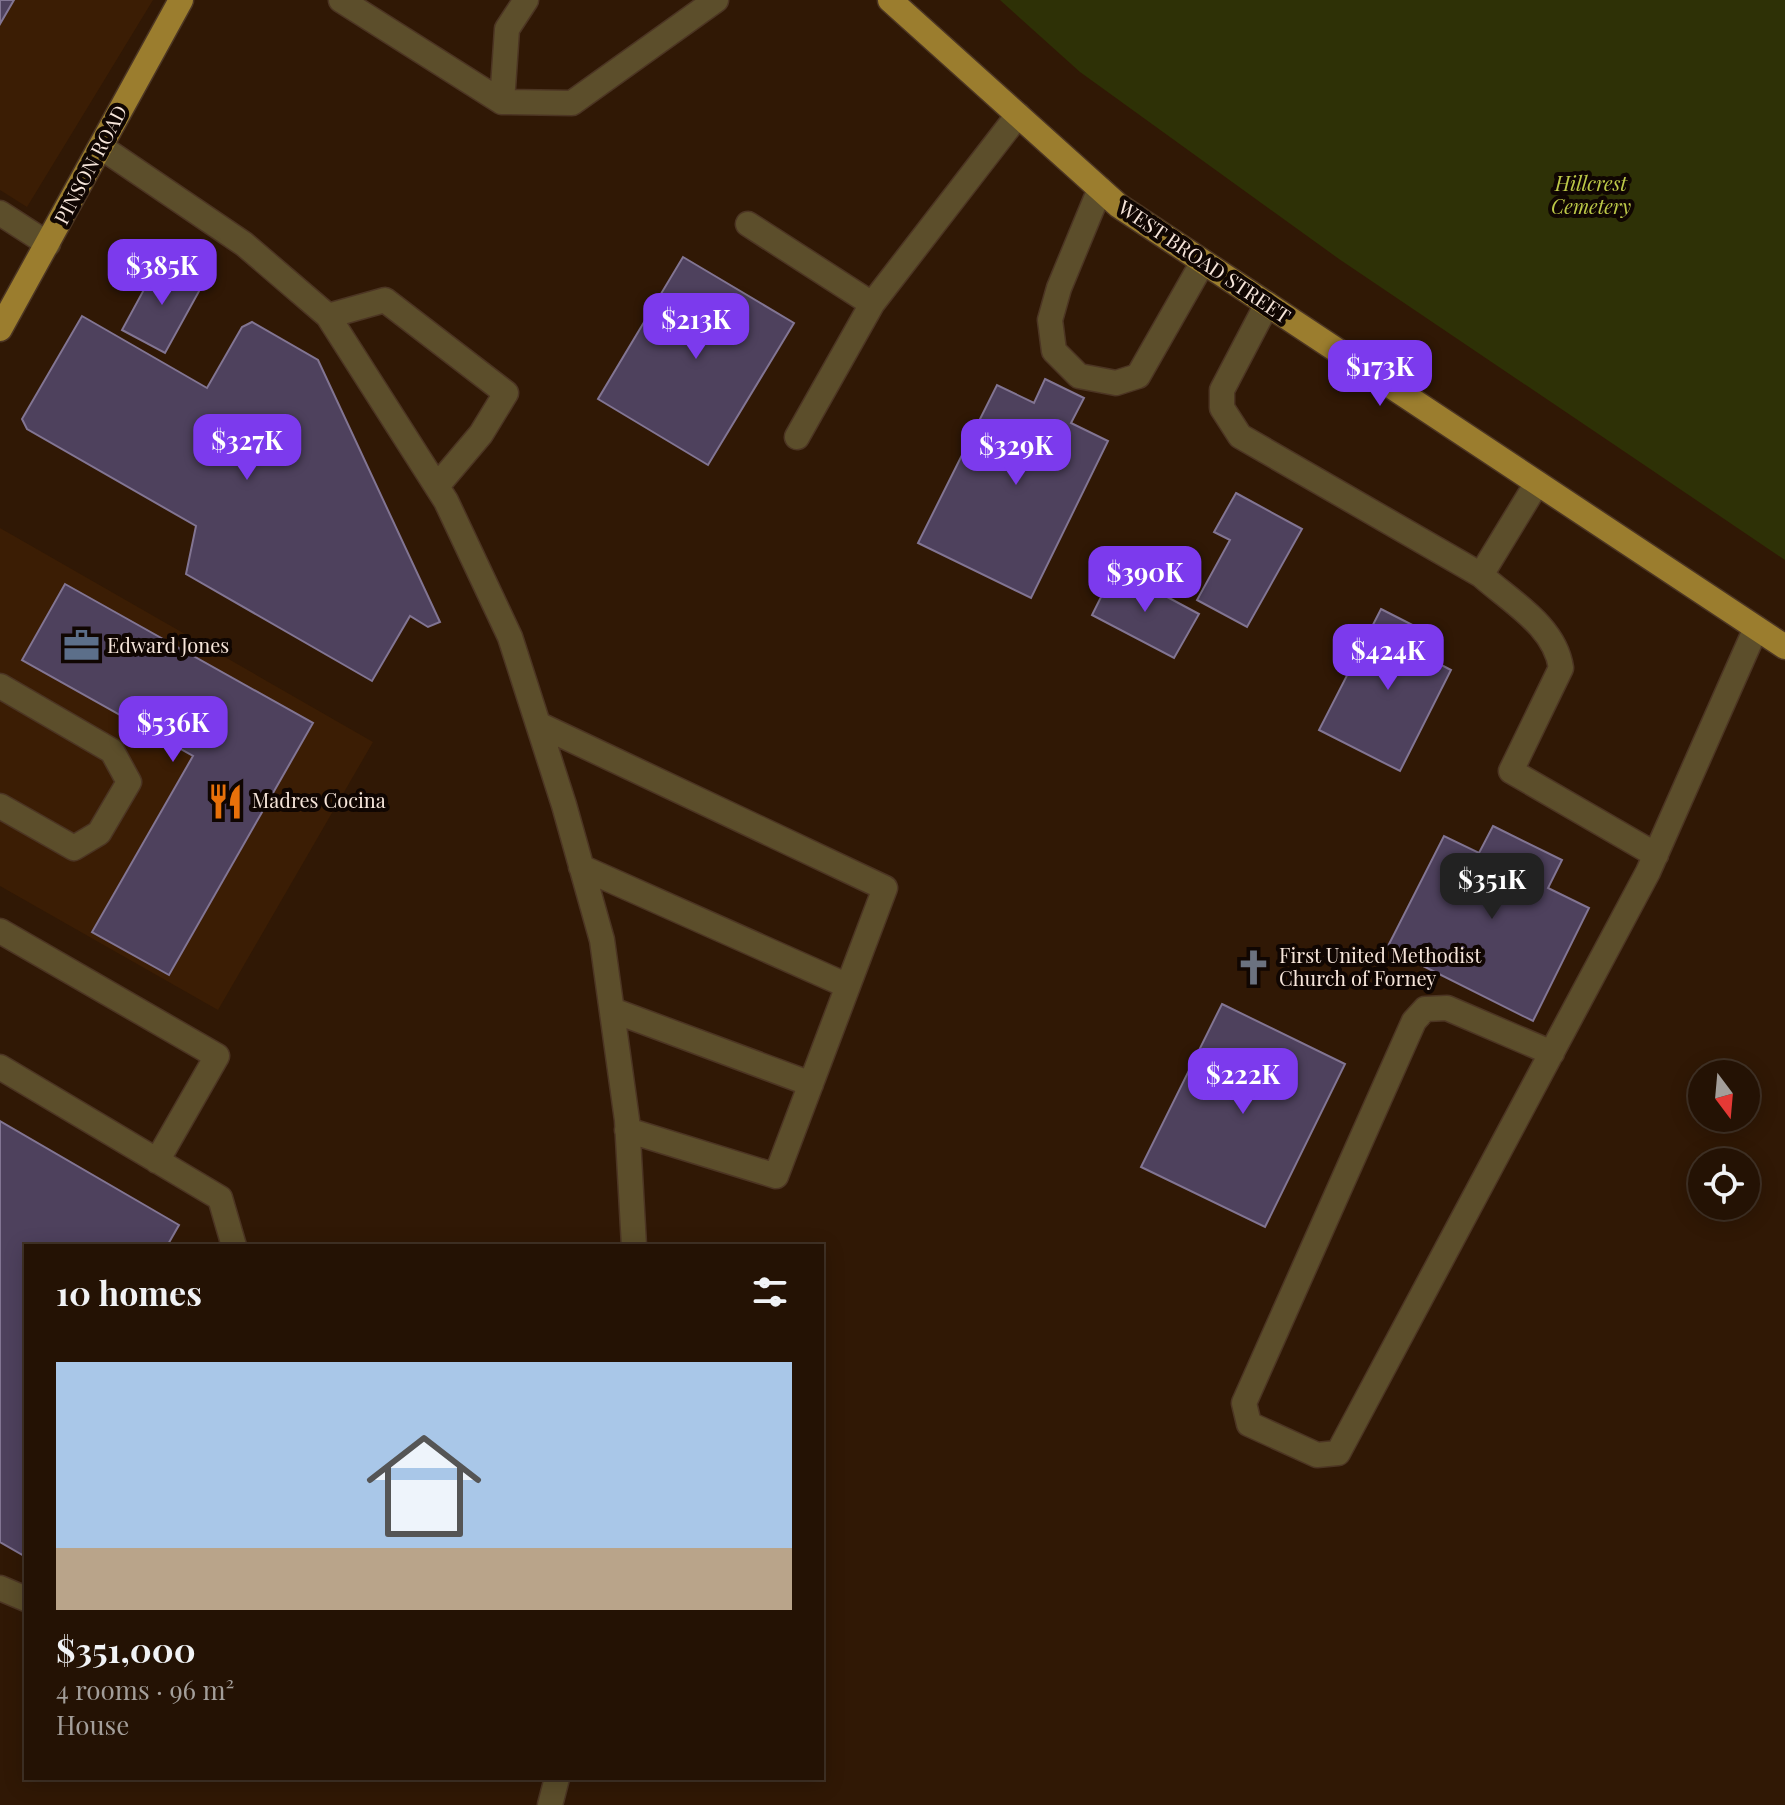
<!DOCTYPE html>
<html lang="en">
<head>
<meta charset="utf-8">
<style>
	:root { --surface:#241204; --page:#302013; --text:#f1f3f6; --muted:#a39e9a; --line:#413226; --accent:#7c3aed }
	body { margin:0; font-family:"Playfair Display",serif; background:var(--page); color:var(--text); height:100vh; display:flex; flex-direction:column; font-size:30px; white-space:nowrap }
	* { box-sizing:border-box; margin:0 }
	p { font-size:26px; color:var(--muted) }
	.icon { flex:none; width:44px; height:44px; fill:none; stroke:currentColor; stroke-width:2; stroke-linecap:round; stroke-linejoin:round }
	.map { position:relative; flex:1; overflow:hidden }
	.details { position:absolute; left:24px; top:1244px; width:800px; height:536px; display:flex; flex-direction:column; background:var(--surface); border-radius:0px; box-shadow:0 4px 20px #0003,0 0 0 2px var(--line) }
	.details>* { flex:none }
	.needle { width:52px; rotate:164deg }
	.buttons { position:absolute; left:1688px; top:1060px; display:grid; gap:16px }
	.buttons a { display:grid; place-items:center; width:72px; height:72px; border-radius:50%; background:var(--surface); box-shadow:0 4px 20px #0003,0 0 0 2px var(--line); font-size:40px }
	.price { position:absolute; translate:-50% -68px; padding:0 18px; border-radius:16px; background:var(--accent); color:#fff; font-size:26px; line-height:52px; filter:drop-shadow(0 2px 4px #0008) }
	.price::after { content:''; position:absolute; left:50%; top:48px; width:24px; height:18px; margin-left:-12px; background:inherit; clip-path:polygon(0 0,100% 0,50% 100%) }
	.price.current { background:#222; color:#fff }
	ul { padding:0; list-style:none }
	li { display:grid; align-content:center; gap:16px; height:424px; padding:0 32px }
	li+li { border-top:2px solid var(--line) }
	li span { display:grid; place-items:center; height:248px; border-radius:0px; color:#555 }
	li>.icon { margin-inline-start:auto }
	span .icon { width:144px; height:144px; fill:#fffc; stroke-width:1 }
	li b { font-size:34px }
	h2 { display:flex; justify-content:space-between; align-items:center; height:96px; padding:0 32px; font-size:34px }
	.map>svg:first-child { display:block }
</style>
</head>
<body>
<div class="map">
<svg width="1785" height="1805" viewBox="0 0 1785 1805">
	<rect width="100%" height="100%" fill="#301805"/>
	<path fill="#3b1d04" d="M0 0H153L27 207 0 190Z
		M0 528 373 742 218 1010 0 886Z"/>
	<path fill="#2e3106" d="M1000 0H1785V560L1339 259 1080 72Z"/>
	<path fill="#4e415d" stroke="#827593" stroke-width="2" d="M0 0H14L0 24Z
		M683 257 794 323 708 465 598 399Z
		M160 260 203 284 165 353 122 330Z
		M82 316 207 388 242 327 252 322 318 360 440 622 428 627 410 616 372 681 186 574 196 526 27 429 22 419Z
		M1045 379 1084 398 1071 423 1108 441 1031 598 918 543 997 385 1034 403Z
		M1236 493 1302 529 1247 627 1197 600 1230 540 1214 532Z
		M1115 569 1199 614 1174 658 1092 615Z
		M65 584 313 723 169 975 92 932 193 756 22 660Z
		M1381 609 1440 639 1430 659 1451 670 1400 771 1319 730Z
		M1493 826 1562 860 1548 888 1589 908 1533 1021 1387 948 1444 836 1479 853Z
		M1222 1004 1345 1064 1265 1227 1141 1167Z
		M0 1121 179 1225 167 1246H26V1557L0 1542Z"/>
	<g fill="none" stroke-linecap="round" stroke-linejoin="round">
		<defs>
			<path id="minor" d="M341 0 502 102 572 103 716 0
				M502 102 507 29 526 0
				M101 147 244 244 328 316 446 501 510 637 564 805 602 940 627 1120 634 1246
				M1100 189 1059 288 1050 320 1054 351 1079 376 1116 383 1138 376 1203 262
				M0 213 48 244
				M748 224 872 304
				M1267 304 1222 390V408L1240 436 1481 575 1537 483
				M328 316 385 300 506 393 481 434 437 486
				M797 437 872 304 1018 115
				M1481 575C1511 602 1555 626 1561 668L1511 771 1656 855
				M0 686 112 751 129 782 99 833 74 848 0 806
				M538 724 885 888 776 1176 627 1130
				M581 867 848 986
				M0 931 217 1056 157 1161
				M612 1010 811 1084
				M1552 1053 1447 1008 1425 1009 1414 1021 1244 1403 1249 1424 1317 1455 1338 1453 1648 872 1756 628
				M0 1067 220 1198 234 1246
				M0 1588 26 1599
				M550 1805 557 1778"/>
			<path id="major" d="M890 0 1119 206 1785 647
				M0 329 181 0"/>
		</defs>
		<use href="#minor" stroke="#4c3523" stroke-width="27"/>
		<use href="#major" stroke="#4c3523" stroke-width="27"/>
		<use href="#minor" stroke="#5c4e2b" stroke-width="24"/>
		<use href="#major" stroke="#9b7d2e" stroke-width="24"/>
	</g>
	<defs>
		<symbol id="office-bare" viewBox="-9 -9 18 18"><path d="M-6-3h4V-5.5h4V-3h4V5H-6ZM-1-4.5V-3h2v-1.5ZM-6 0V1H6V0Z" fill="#5c6f8a" stroke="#100602" stroke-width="2.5" paint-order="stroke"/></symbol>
		<symbol id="restaurant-bare" viewBox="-9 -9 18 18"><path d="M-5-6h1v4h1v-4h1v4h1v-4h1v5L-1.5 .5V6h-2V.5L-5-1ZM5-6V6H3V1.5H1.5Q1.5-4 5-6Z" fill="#e8710a" stroke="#100602" stroke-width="2.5" paint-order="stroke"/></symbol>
		<symbol id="church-bare" viewBox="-9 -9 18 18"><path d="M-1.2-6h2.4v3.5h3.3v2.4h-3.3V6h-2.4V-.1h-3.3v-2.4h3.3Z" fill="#6b7280" stroke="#100602" stroke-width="2.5" paint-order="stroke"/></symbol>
	</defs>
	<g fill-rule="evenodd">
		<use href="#office-bare" x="56" y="620" width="51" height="51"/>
		<use href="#restaurant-bare" x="200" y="776" width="51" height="51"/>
		<use href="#church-bare" x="1228" y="942" width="51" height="51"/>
	</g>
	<g text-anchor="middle" stroke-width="8" stroke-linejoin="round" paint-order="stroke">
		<g font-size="20" fill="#f6e5da" stroke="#100602">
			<text transform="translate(91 165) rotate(-62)" y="7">PINSON ROAD</text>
			<text transform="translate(1204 262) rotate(34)" y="7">WEST BROAD STREET</text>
		</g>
		<g font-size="20" font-style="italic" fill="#bdc948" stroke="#100602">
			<text x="1591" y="191">Hillcrest<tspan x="1591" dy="23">Cemetery</tspan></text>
		</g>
		<g font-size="20" fill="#f6e5da" stroke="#100602" text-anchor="start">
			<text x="107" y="653">Edward Jones</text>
			<text x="252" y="808">Madres Cocina</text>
			<text x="1279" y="963">First United Methodist<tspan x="1279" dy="23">Church of Forney</tspan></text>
		</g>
	</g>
</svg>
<div class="buttons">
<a><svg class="needle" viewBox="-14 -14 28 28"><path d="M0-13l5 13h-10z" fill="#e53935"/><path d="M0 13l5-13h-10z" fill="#a39e9a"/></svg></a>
<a><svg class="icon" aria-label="locate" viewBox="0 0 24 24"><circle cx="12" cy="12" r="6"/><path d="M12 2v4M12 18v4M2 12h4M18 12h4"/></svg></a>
</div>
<b class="price" style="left:162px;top:307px">$385K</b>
<b class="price" style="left:696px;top:361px">$213K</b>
<b class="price" style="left:1380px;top:408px">$173K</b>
<b class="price" style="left:247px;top:482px">$327K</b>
<b class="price" style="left:1016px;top:487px">$329K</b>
<b class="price" style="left:1145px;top:614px">$390K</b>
<b class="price" style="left:1388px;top:692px">$424K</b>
<b class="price" style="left:173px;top:764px">$536K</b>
<b class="price current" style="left:1492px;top:921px">$351K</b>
<b class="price" style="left:1243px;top:1116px">$222K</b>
<section class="details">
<h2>10 homes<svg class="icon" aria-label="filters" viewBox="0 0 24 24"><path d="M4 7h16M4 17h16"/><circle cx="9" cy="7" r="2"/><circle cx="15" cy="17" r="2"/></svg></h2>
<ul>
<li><span style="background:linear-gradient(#a9c7e8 75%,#b9a48a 0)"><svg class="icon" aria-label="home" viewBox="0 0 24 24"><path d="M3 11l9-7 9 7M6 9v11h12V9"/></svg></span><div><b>$351,000</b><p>4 rooms · 96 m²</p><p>House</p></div></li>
</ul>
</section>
</div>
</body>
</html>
